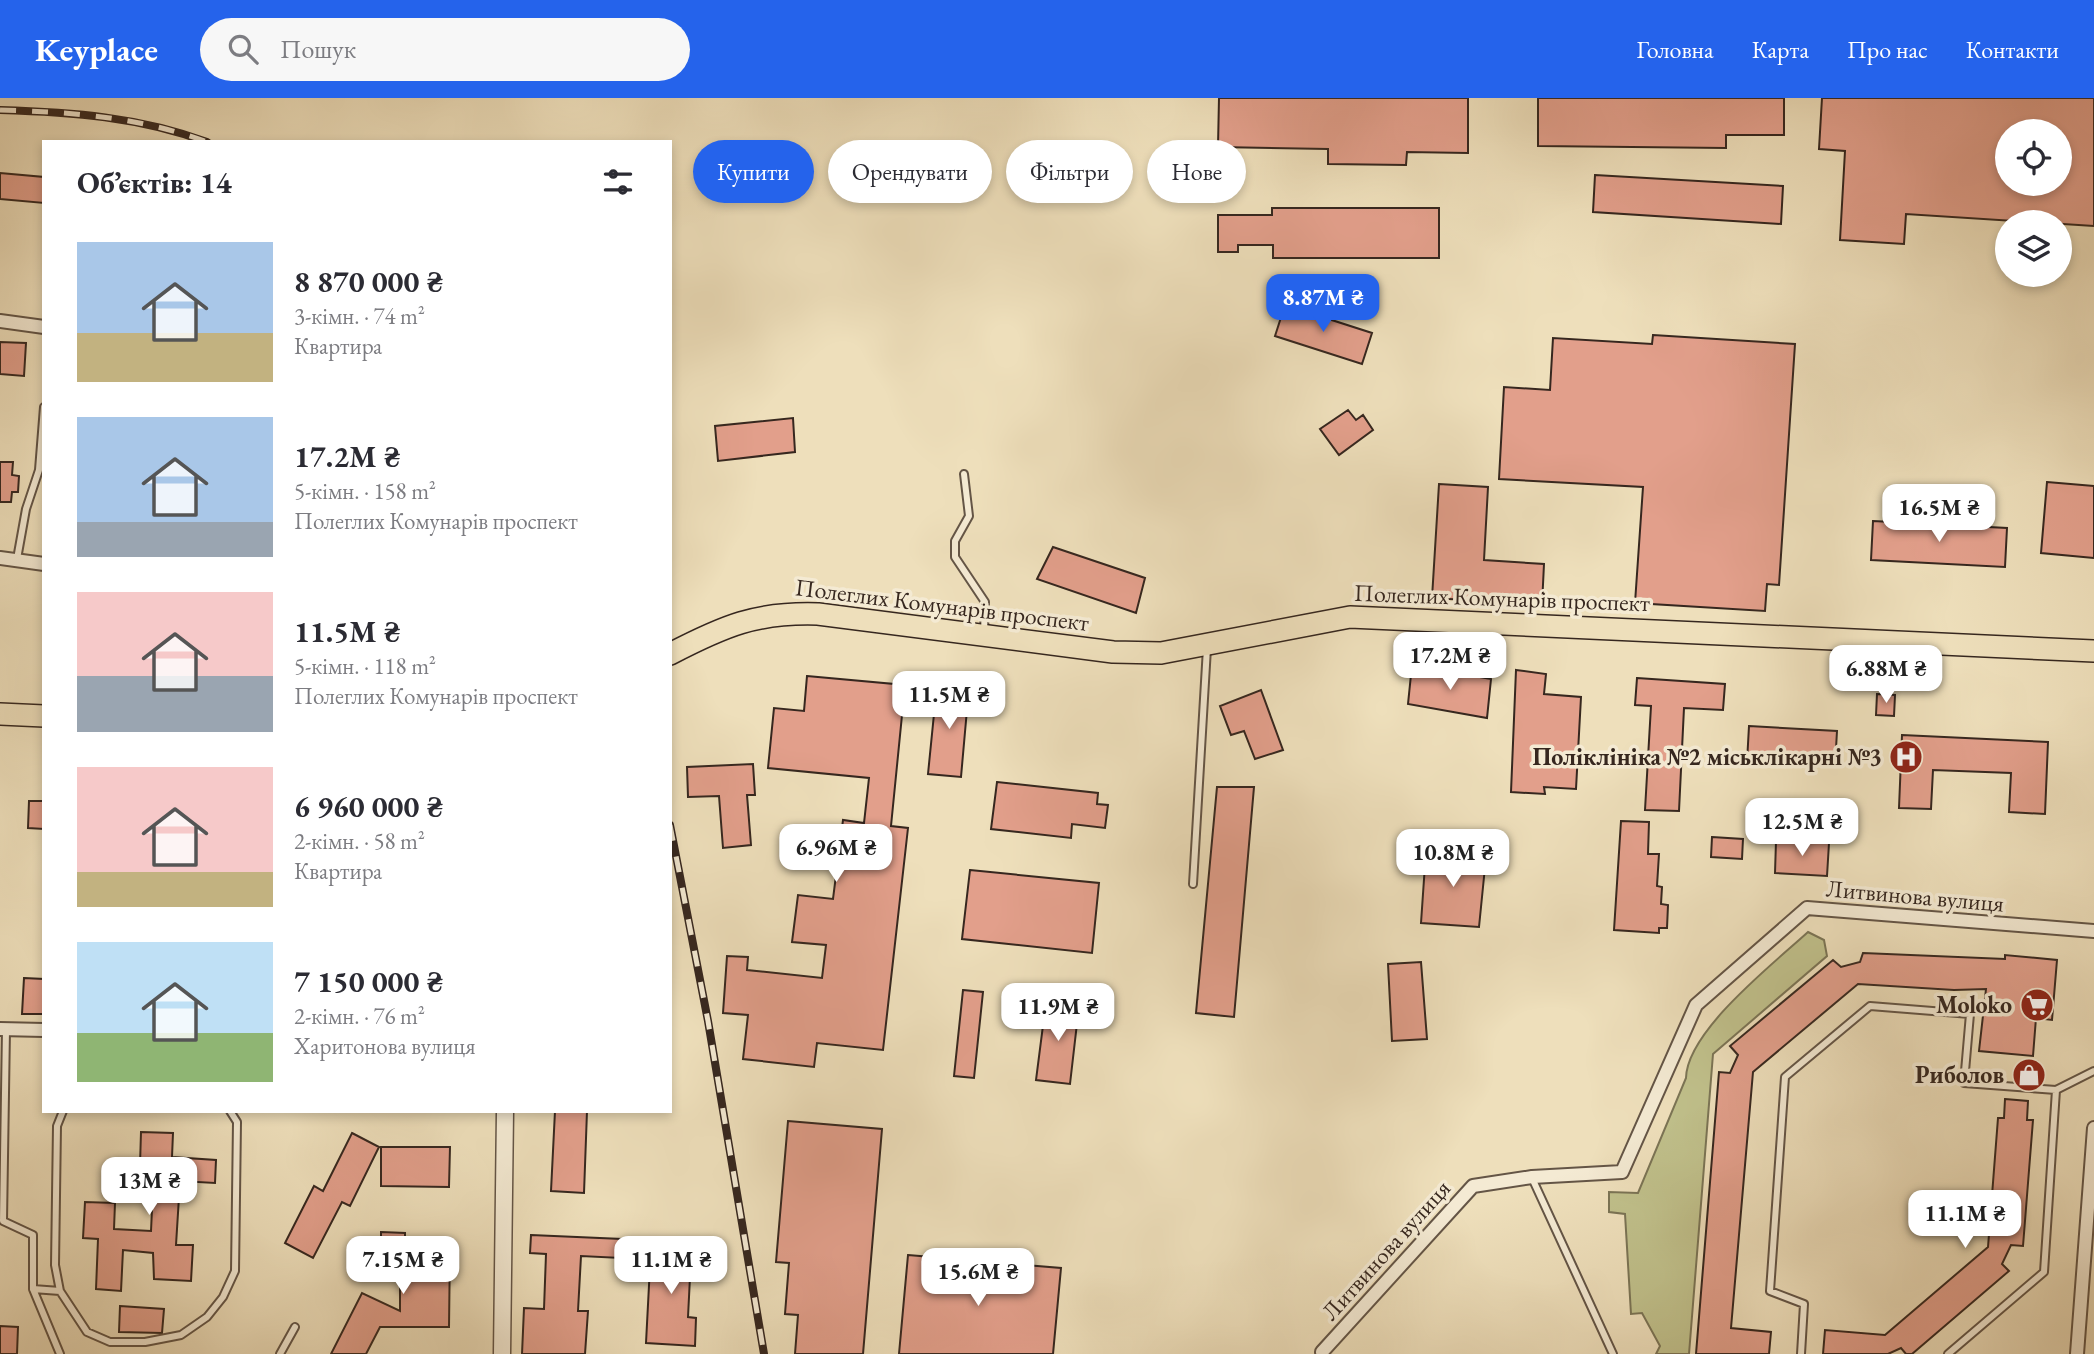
<!DOCTYPE html>
<html lang="uk">
<head>
<meta charset="utf-8">
<style>
	:root { --surface:#fff; --page:#f7f7f7; --text:#2b2b33; --muted:#7c7c81; --accent:#2563eb }
	body { margin:0; font-family:"EB Garamond",serif; background:var(--page); color:var(--text); height:100vh; display:flex; flex-direction:column; font-size:26px; white-space:nowrap }
	* { box-sizing:border-box; margin:0 }
	p { font-size:23px; color:var(--muted) }
	.icon { flex:none; width:38px; height:38px; fill:none; stroke:currentColor; stroke-width:2; stroke-linecap:round; stroke-linejoin:round }
	.map { position:relative; flex:1; overflow:hidden }
	.side { position:absolute; left:42px; top:42px; width:630px; height:973px; display:flex; flex-direction:column; background:var(--surface); border-radius:0px; box-shadow:0 4px 10px #0003 }
	.side>* { flex:none }
	.top-card { position:absolute; left:693px; top:42px; width:665px; height:63px; display:flex; gap:14px }
	.fabs { position:absolute; left:1995px; top:21px; display:grid; gap:14px }
	.fabs a { display:grid; place-items:center; width:77px; height:77px; border-radius:50%; background:var(--surface); box-shadow:0 4px 10px #0003; font-size:35px }
	.price { position:absolute; translate:-50% -60px; padding:0 16px; border-radius:14px; background:#fff; color:#222; font-size:23px; line-height:46px; filter:drop-shadow(0 2px 4px #0008) }
	.price::after { content:''; position:absolute; left:50%; top:42px; width:21px; height:16px; margin-left:-10px; background:inherit; clip-path:polygon(0 0,100% 0,50% 100%) }
	.price.current { background:var(--accent); color:#fff }
	ul { padding:0; list-style:none }
	li { display:flex; align-items:center; gap:21px; height:175px; padding:0 35px }
	li span { display:grid; place-items:center; flex:none; width:196px; height:140px; border-radius:0px; color:#555 }
	li>.icon { margin-inline-start:auto }
	span .icon { width:84px; height:84px; fill:#fffc; stroke-width:1 }
	li b { font-size:30px }
	h2 { display:flex; justify-content:space-between; align-items:center; height:84px; padding:0 35px; font-size:30px }
	.tag { padding:0 24px; border-radius:32px; background:var(--surface); box-shadow:0 4px 10px #0003; font-size:24px; line-height:63px }
	.tag.current { background:var(--accent); color:#fff }
	header { display:flex; align-items:center; gap:42px; box-sizing:border-box; height:98px; padding:0 35px; background:var(--accent); color:#fff }
	header strong { font-size:33px }
	nav { display:flex; gap:38px; margin-inline-start:auto; font-size:24px }
	.search { width:490px; height:63px; background:var(--page); display:flex; align-items:center; gap:18px; box-sizing:border-box; padding:0 24px; border-radius:38px; color:var(--muted); font-size:26px }
	.map>svg:first-child { display:block }
</style>
</head>
<body>
<header>
<strong>Keyplace</strong>
<div class="search"><svg class="icon" aria-label="search" viewBox="0 0 24 24"><circle cx="10" cy="10" r="6"/><path d="M15 15l6 6"/></svg>Пошук</div>
<nav><a>Головна</a><a>Карта</a><a>Про нас</a><a>Контакти</a></nav>
</header>
<div class="map">
<svg width="2094" height="1256" viewBox="0 0 2094 1256">
	<rect width="100%" height="100%" fill="#eedfbb"/>
	<filter id="stains"><feTurbulence type="fractalNoise" baseFrequency=".00286" numOctaves="4"/><feColorMatrix values="0 0 0 0 .2 0 0 0 0 .09 0 0 0 0 .02 0 0 0 .5 -.17"/></filter>
	<radialGradient id="worn" r=".72"><stop offset=".6" stop-color="#630" stop-opacity="0"/><stop offset="1" stop-color="#630" stop-opacity=".3"/></radialGradient>
	<path fill="#c0c08b" stroke="#7b7455" stroke-width="2" d="M1808 834 1824 842 1827 858 1713 956 1689 1256H1656L1660 1248 1642 1215 1631 1216 1625 1116 1609 1114V1094L1638 1095 1686 980C1687 933 1773 866 1808 834Z"/>
	<path fill="#e29f8b" stroke="#36271f" stroke-width="2" fill-rule="evenodd" d="M1219 0H1468V55L1407 54 1406 67 1328 66V51L1218 49Z
		M1538 0H1784V37H1726V50L1538 48Z
		M1822 0H2094V128L1906 116 1904 146 1840 142 1845 53 1819 51ZM2007 33H2060V86H2007Z
		M0 75 44 79V105L0 101Z
		M1595 77 1783 88 1781 126 1593 114Z
		M1272 110H1439V160H1273V147H1238V154H1218V117H1272Z
		M1285 207 1372 235 1362 266 1275 238Z
		M1653 237 1795 246 1779 487 1767 486 1765 513 1635 505 1643 389 1499 381 1504 289 1550 292 1553 240 1652 246Z
		M0 244 26 245 24 278 0 276Z
		M1348 312 1356 322 1363 317 1373 332 1339 357 1320 331Z
		M793 320 795 354 718 363 715 328Z
		M0 364H13L12 377 19 378 18 394H12L11 404H0Z
		M2047 384 2094 388V460L2041 455Z
		M1439 386 1488 389 1484 462 1544 466 1542 507 1519 505 1520 498 1501 496 1500 504 1432 500Z
		M1873 423 2007 430 2005 469 1871 462Z
		M1053 449 1145 480 1136 515 1037 481Z
		M1412 567 1491 581 1487 620 1408 606Z
		M1516 572 1546 576 1544 596 1581 599 1576 691 1544 689 1545 696 1511 694Z
		M807 578 905 587 891 728 908 730 883 952 817 945 814 969 743 961 748 917 723 915 727 858 748 859 747 872 822 880 826 847 792 844 798 797 833 801 843 722 864 725 869 680 768 670 774 610 804 613Z
		M1637 580 1725 586 1723 612 1684 610 1679 713 1645 712 1651 608 1635 607Z
		M937 586 969 589 961 679 928 676Z
		M1261 592 1283 652 1255 661 1244 633 1231 637 1220 608Z
		M1877 596 1895 597 1894 618 1876 617Z
		M1749 628 1837 633 1835 668 1747 664Z
		M1902 637 2048 644 2045 716 2009 714 2011 675 1933 672 1931 711 1899 710Z
		M753 666 755 697H747L751 747 723 750 719 698 688 699 687 669Z
		M997 684 1098 695 1097 706 1108 707 1105 730 1072 726 1071 740 991 731Z
		M1217 689H1254L1234 919 1196 915Z
		M29 703H44V731L28 730Z
		M1621 723 1649 724 1648 756H1659L1657 788 1662 789 1661 806 1668 807 1667 830H1659V835L1614 832Z
		M1712 739 1743 741 1742 761 1711 759Z
		M1776 743 1829 745 1827 778 1775 775Z
		M1426 752 1486 759 1479 829 1421 825Z
		M970 772 1099 785 1092 855 962 841Z
		M1863 855 2005 861V857L2057 862 2052 922 2036 920 2033 958 1979 953 1986 891 1954 892 1858 886 1753 974 1731 1230 1771 1234 1769 1256H1696L1719 974 1730 975 1738 957 1730 948 1833 862 1841 869 1860 864Z
		M1421 864 1427 941 1392 943 1388 866Z
		M24 880 44 881V916H22Z
		M963 892 983 894 974 980 954 978Z
		M1046 904 1079 908 1070 986 1036 982Z
		M2005 1001 2028 1003 2027 1022H2033L2023 1148 2011 1147 2002 1166 2009 1173 1912 1256H1906L1901 1250 1888 1256H1823L1825 1232 1885 1237 1988 1149 1998 1020H2004Z
		M555 1013H587L584 1095 551 1093Z
		M788 1023 882 1031 863 1256H795L798 1217 785 1216 789 1165 776 1164Z
		M141 1034 173 1035 172 1059 216 1062 215 1085 180 1083 176 1147H193L191 1183 154 1181 153 1155 123 1152 121 1193 96 1191 98 1141 83 1140 85 1104 115 1105 114 1131 151 1133 154 1068 140 1067Z
		M352 1035 379 1049 350 1108 342 1104 313 1160 285 1145 314 1088 323 1093Z
		M381 1049H450L449 1089 381 1088Z
		M381 1134 405 1135V1148H450L449 1229H380L366 1256H331L362 1195 400 1213V1161H381Z
		M531 1137 622 1141 621 1160 581 1158 578 1213H588L585 1256H522L524 1210 544 1211 546 1156 530 1155Z
		M651 1149 700 1151 699 1179H690L688 1219 696 1220 695 1248 646 1245Z
		M908 1157 1061 1170 1053 1256H899Z
		M120 1208 164 1211 162 1235 119 1234Z
		M0 1228 18 1229 17 1256H0Z"/>
	<g fill="none" stroke-linecap="round" stroke-linejoin="round">
		<defs>
			<path id="service" d="M964 376 969 418 955 443V459L985 504 984 535
				M17 461 26 411 39 372 44 309
				M1193 786 1207 550
				M6 931 3 1123 33 1137V1191L60 1256
				M63 1013 57 1028 55 1167 60 1193 87 1234 110 1244H145L181 1237 207 1219 223 1199 235 1173 237 1024 230 1013
				M1532 1080 1613 1256
				M33 1191 60 1193
				M280 1256 295 1229
				M1801 1256 1804 1206 1770 1193 1785 979 1870 908 1970 916 1964 985 2056 992 2094 973
				M1948 1256 2044 1174 2056 992"/>
			<path id="minor" d="M0 223 44 229
				M0 460 44 466
				M0 931 44 932
				M1322 1254 1473 1088 1532 1079 1622 1074 1696 907 1807 810 2094 833
				M2077 1256 2094 1030"/>
			<path id="tertiary" d="M502 1256 505 1013"/>
			<path id="primary" d="M670 556C724 528 756 514 818 516L1113 554 1161 555 1350 519 2094 553
				M0 616 44 618"/>
		</defs>
		<use href="#service" stroke="#645546" stroke-width="10"/>
		<use href="#minor" stroke="#645546" stroke-width="16"/>
		<use href="#tertiary" stroke="#645546" stroke-width="19"/>
		<use href="#primary" stroke="#36271f" stroke-width="24"/>
		<use href="#service" stroke="#f4ead3" stroke-width="6"/>
		<use href="#minor" stroke="#f4ead3" stroke-width="12"/>
		<use href="#tertiary" stroke="#f4ead3" stroke-width="16"/>
		<use href="#primary" stroke="#eedfbb" stroke-width="21"/>
		<defs>
			<path id="rail" d="M0 12C71 14 140 19 207 44
				M670 727 708 923 764 1256"/>
		</defs>
		<use href="#rail" stroke="#36271f" stroke-width="8"/>
		<use href="#rail" stroke="#f4ead3" stroke-width="5" stroke-dasharray="16" stroke-linecap="butt"/>
	</g>
	<defs>
		<symbol id="hospital-disc" viewBox="-11 -11 22 22"><circle r="9.5" fill="#8f2418" stroke="#f4ead3"/><path d="M-5-5h3v3.5h4V-5h3V5h-3V1.5h-4V5h-3Z" fill="#fff"/></symbol>
		<symbol id="supermarket-disc" viewBox="-11 -11 22 22"><circle r="9.5" fill="#8f2418" stroke="#f4ead3"/><path d="M-6-5.5h2.5l.6 2H6L4.5 2H-2.5L-4.4-4H-6ZM-1.5 3.2a1.3 1.3 0 1 0 .1 0ZM3 3.2a1.3 1.3 0 1 0 .1 0Z" fill="#fff"/></symbol>
		<symbol id="shop-disc" viewBox="-11 -11 22 22"><circle r="9.5" fill="#8f2418" stroke="#f4ead3"/><path d="M-5-2.5h2.3a2.7 3.5 0 0 1 5.4 0H5L5.5 6h-11ZM-1.5-2.5h3a1.5 2.3 0 0 0-3 0Z" fill="#fff"/></symbol>
	</defs>
	<g fill-rule="evenodd">
		<use href="#hospital-disc" x="1887" y="640" width="38" height="38"/>
		<use href="#supermarket-disc" x="2018" y="888" width="38" height="38"/>
		<use href="#shop-disc" x="2010" y="958" width="38" height="38"/>
	</g>
	<g text-anchor="middle" stroke-width="7" stroke-linejoin="round" paint-order="stroke">
		<g font-size="24" fill="#36271f" stroke="#f4ead3">
			<text transform="translate(1502 500) rotate(2)" y="8">Полеглих Комунарів проспект</text>
			<text transform="translate(942 507) rotate(7)" y="8">Полеглих Комунарів проспект</text>
			<text transform="translate(1915 798) rotate(5)" y="8">Литвинова вулиця</text>
			<text transform="translate(1386 1152) rotate(-48)" y="8">Литвинова вулиця</text>
		</g>
		<g font-size="24" font-weight="bold" fill="#36271f" stroke="#f4ead3" text-anchor="end">
			<text x="1882" y="667">Поліклініка №2 міськлікарні №3</text>
			<text x="2012" y="915">Moloko</text>
			<text x="2004" y="985">Риболов</text>
		</g>
	</g>
	<rect width="100%" height="100%" filter="url(#stains)"/>
	<rect width="100%" height="100%" fill="url(#worn)"/>
</svg>
<div class="fabs">
<a><svg class="icon" aria-label="locate" viewBox="0 0 24 24"><circle cx="12" cy="12" r="6"/><path d="M12 2v4M12 18v4M2 12h4M18 12h4"/></svg></a>
<a><svg class="icon" aria-label="layers" viewBox="0 0 24 24"><path d="M12 4l9 5-9 5-9-5zM3 14l9 5 9-5"/></svg></a>
</div>
<b class="price current" style="left:1323px;top:236px">8.87M ₴</b>
<b class="price" style="left:1939px;top:446px">16.5M ₴</b>
<b class="price" style="left:1450px;top:594px">17.2M ₴</b>
<b class="price" style="left:1886px;top:607px">6.88M ₴</b>
<b class="price" style="left:949px;top:633px">11.5M ₴</b>
<b class="price" style="left:1802px;top:760px">12.5M ₴</b>
<b class="price" style="left:836px;top:786px">6.96M ₴</b>
<b class="price" style="left:1453px;top:791px">10.8M ₴</b>
<b class="price" style="left:1058px;top:945px">11.9M ₴</b>
<b class="price" style="left:149px;top:1119px">13M ₴</b>
<b class="price" style="left:1965px;top:1152px">11.1M ₴</b>
<b class="price" style="left:403px;top:1198px">7.15M ₴</b>
<b class="price" style="left:671px;top:1198px">11.1M ₴</b>
<b class="price" style="left:978px;top:1210px">15.6M ₴</b>
<div class="top-card">
<a class="tag current">Купити</a>
<a class="tag">Орендувати</a>
<a class="tag">Фільтри</a>
<a class="tag">Нове</a>
</div>
<section class="side">
<h2>Об’єктів: 14<svg class="icon" aria-label="filters" viewBox="0 0 24 24"><path d="M4 7h16M4 17h16"/><circle cx="9" cy="7" r="2"/><circle cx="15" cy="17" r="2"/></svg></h2>
<ul>
<li><span style="background:linear-gradient(#a9c7e8 65%,#c2b280 0)"><svg class="icon" aria-label="home" viewBox="0 0 24 24"><path d="M3 11l9-7 9 7M6 9v11h12V9"/></svg></span><div><b>8 870 000 ₴</b><p>3-кімн. · 74 m²</p><p>Квартира</p></div></li>
<li><span style="background:linear-gradient(#a9c7e8 75%,#9aa5b1 0)"><svg class="icon" aria-label="home" viewBox="0 0 24 24"><path d="M3 11l9-7 9 7M6 9v11h12V9"/></svg></span><div><b>17.2M ₴</b><p>5-кімн. · 158 m²</p><p>Полеглих Комунарів проспект</p></div></li>
<li><span style="background:linear-gradient(#f6c9c9 60%,#9aa5b1 0)"><svg class="icon" aria-label="home" viewBox="0 0 24 24"><path d="M3 11l9-7 9 7M6 9v11h12V9"/></svg></span><div><b>11.5M ₴</b><p>5-кімн. · 118 m²</p><p>Полеглих Комунарів проспект</p></div></li>
<li><span style="background:linear-gradient(#f6c9c9 75%,#c2b280 0)"><svg class="icon" aria-label="home" viewBox="0 0 24 24"><path d="M3 11l9-7 9 7M6 9v11h12V9"/></svg></span><div><b>6 960 000 ₴</b><p>2-кімн. · 58 m²</p><p>Квартира</p></div></li>
<li><span style="background:linear-gradient(#bfe0f5 65%,#8fb573 0)"><svg class="icon" aria-label="home" viewBox="0 0 24 24"><path d="M3 11l9-7 9 7M6 9v11h12V9"/></svg></span><div><b>7 150 000 ₴</b><p>2-кімн. · 76 m²</p><p>Харитонова вулиця</p></div></li>
</ul>
</section>
</div>
</body>
</html>
